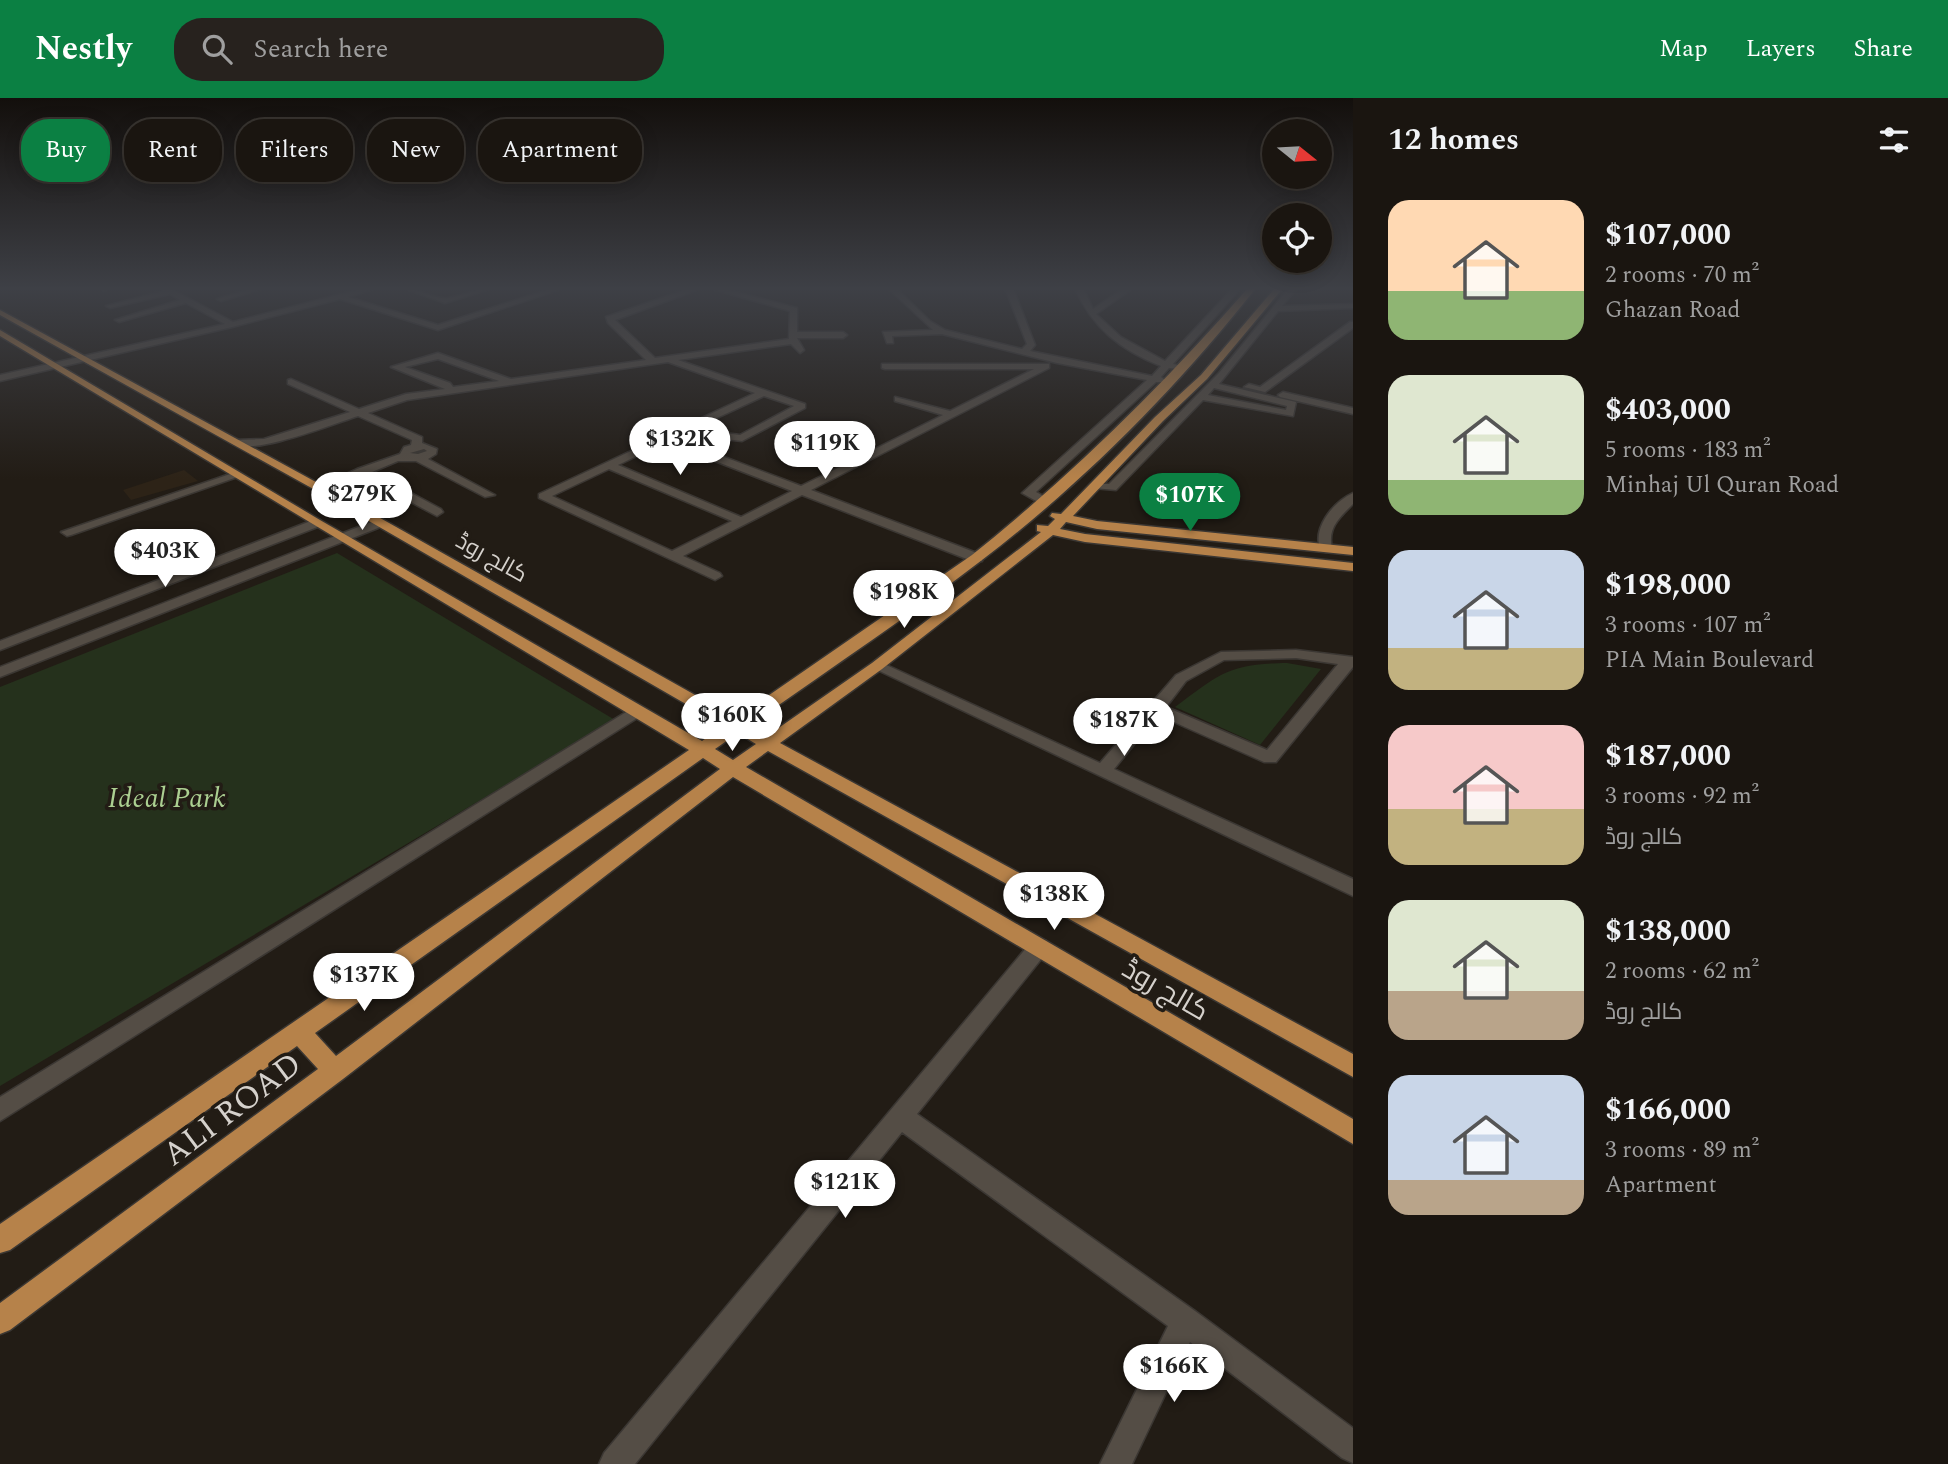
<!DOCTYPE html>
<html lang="en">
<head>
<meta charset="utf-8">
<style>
	:root { --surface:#1a1510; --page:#27221e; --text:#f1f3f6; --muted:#9f9f9f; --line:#383430; --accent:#0b8043 }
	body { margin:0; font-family:Spectral,Cairo,serif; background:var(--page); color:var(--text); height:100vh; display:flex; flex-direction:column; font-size:26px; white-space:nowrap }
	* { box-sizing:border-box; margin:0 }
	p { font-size:23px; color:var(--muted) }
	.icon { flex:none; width:38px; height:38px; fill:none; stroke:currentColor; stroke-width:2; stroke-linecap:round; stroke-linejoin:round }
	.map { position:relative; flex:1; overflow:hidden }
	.details { display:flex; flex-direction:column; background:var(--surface); width:595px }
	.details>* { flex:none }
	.guide { position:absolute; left:21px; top:21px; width:665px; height:63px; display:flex; gap:14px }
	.needle { width:46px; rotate:108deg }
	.fabs { position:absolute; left:1262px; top:21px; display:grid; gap:14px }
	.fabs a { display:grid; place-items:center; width:70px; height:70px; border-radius:50%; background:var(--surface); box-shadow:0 4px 18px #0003,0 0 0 2px var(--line); font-size:35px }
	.price { position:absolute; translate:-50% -60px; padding:0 16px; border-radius:24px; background:#fff; color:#222; font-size:23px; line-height:46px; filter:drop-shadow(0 2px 4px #0008) }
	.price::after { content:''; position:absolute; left:50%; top:42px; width:21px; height:16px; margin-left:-10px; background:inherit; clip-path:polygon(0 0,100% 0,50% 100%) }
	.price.current { background:var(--accent); color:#fff }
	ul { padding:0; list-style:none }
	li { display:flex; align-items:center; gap:21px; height:175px; padding:0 35px }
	li span { display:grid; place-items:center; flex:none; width:196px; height:140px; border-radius:21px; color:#555 }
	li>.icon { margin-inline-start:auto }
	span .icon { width:84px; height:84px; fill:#fffc; stroke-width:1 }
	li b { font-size:30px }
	h2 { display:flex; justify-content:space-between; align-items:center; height:84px; padding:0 35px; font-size:30px }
	.chip { padding:0 24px; border-radius:28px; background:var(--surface); box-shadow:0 4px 18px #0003,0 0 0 2px var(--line); font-size:24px; line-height:63px }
	.chip.current { background:var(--accent); color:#fff }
	header { display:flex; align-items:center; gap:42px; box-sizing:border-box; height:98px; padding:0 35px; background:var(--accent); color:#fff }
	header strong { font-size:33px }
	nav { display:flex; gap:38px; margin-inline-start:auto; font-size:24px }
	.search { width:490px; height:63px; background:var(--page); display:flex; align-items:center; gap:18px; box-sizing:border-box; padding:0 24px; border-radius:28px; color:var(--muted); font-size:26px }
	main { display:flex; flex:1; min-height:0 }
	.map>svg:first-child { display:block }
</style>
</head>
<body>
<header>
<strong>Nestly</strong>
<div class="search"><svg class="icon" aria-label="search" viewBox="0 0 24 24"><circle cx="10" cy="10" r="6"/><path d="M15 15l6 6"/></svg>Search here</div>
<nav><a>Map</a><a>Layers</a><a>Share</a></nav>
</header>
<main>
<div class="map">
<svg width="1353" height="1366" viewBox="0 0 1353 1366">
	<rect width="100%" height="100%" fill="#221c15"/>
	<path fill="#2d2317" d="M184 372 198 383 131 402 123 392Z"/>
	<path fill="#25311c" d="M337 455 615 622 0 988V589Z
		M1287 565 1321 571 1260 647 1175 609C1221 575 1228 566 1287 565Z"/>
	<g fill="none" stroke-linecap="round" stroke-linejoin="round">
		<defs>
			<path id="minor" d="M99 190H107L108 191 104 193Z
				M160 190H169L233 224 365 190H377L348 199 438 227 553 190H564L438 232 340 201 232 229 0 283V277L225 226 186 205 119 224 115 222 180 202 170 196 110 210 106 208 164 193Z
				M253 190H265L221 203 217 201Z
				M403 190C418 190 434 202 448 200 463 198 477 190 493 190L445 205Z
				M691 190H702L615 222 655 260 789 241 790 213 709 190H721L797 210V234H843L847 237 843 240H797L804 252 800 255 791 246 678 262 805 306V310L742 343 682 336 674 340 801 388 846 366 790 347V343L855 361 943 317 895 303V299L950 313 1034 271H885L882 270V266H1049V270L811 392 982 457V463H972L802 397 683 458 720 475 722 478 715 482 539 400V396L755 295 668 264 407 302 368 315 422 339V345L437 351 436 356 428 361 495 397 485 399 416 363H398L372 374 441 411 443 414 437 418 362 378 325 393H317V389L357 371 400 356 404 349 411 347 412 342 358 318C333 326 251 359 231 345L236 342 264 341 350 314 288 286V282L291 281 359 311 406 296 445 291 391 269 438 255 511 281 646 262 608 225 606 219ZM438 261 499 283 453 289 450 285 405 269ZM764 298 794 308 740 337 693 331ZM666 344 792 393 741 419 618 367ZM424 351 427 353 418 356 410 355ZM609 371 732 423 672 453 552 398Z
				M888 190H896L930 223 945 232 1022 251 1027 246 1005 190H1013L1035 247 1030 253 1152 278 1161 268C1121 252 1092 230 1075 190H1083L1093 211 1124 190H1133L1096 216 1121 239 1165 263 1233 190H1241L1173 266 1178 267V271L1169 270 1161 279 1165 282 1163 284H1156L1036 394 1049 401V407L1045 408 1022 395 1147 282 1057 265 942 236 892 238 893 245H887L883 234 933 232Z
				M1289 190H1297L1282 208 1353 206V210L1278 213 1219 286 1296 304 1293 318 1203 302 1116 392 1093 390V386H1109L1219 275ZM1214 290 1287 308 1286 312 1208 297Z
				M1350 224H1353V230L1265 294 1244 289 1249 286 1260 289Z
				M1283 294 1353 310V316L1280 299 1278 297Z
				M233 375 243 377 71 437 67 438 61 434Z
				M1353 395V406C1340 419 1327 430 1332 450L1326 454 1321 453C1311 431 1333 404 1353 395Z
				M316 421 320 422V428L0 552V543Z
				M379 421 383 422V428L0 579V569Z
				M1296 552 1353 559V569L1276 664H1264L1158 617 1114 671 1353 781V798L869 568 877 563 882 565 1100 665 1176 577 1221 554ZM1296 560 1338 566 1267 652 1166 609 1186 583 1224 562Z
				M636 608 644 613 642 617 0 1023V999Z
				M1039 840 1046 843 1049 849 1046 855 917 1016 1195 1213 1353 1330V1365L1342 1360 1190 1244 1132 1366H1100L1168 1228 902 1034 635 1366H599L604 1355 1032 843Z"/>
			<path id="major" d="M1248 190H1256C1177 290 1083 385 982 462 907 520 826 573 749 628L767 638 872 565 1041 434 1037 433V427L1048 428 1055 421 1050 418 1052 415 1061 416 1155 319 1201 277 1275 190H1283L1207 281 1163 323 1073 418 1097 423 1353 449V457L1097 431 1066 424 1060 431 1085 436 1353 465V473L1085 444 1053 437 882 571 780 645 1353 956V979L768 653 746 669 1353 1021V1046L733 679 343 981 10 1232 0 1236V1205L318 971 297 948 10 1152 0 1155V1126L689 652 0 238V232L320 422 702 643 724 628 317 393 0 217V212L325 389 736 620 972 457C1073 376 1163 287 1248 190ZM738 635 756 646 733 662 715 651ZM703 660 720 671 336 958 315 935Z"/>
		</defs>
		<use href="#minor" stroke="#3b3733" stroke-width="3"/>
		<use href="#major" stroke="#3b3733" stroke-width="3"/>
		<use href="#minor" fill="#544d45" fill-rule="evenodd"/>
		<use href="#major" fill="#b6824a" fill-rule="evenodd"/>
	</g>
	<linearGradient id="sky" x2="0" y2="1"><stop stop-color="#130f0c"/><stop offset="0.5" stop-color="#3e4046"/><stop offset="1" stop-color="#3e4046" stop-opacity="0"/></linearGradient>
	<rect width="1353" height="381" fill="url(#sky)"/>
	<g text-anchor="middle" stroke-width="7" stroke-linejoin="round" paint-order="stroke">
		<g font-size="23" fill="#d5d1cc" stroke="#221c15">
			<text transform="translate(492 459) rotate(29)" y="8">کالج روڈ</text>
		</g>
		<g font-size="28" font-style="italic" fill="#abcf91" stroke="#221c15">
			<text x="167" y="709">Ideal Park</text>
		</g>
		<g font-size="28" fill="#d5d1cc" stroke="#221c15">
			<text transform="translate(1166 891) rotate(30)" y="10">کالج روڈ</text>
		</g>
		<g font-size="33" fill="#d5d1cc" stroke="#221c15">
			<text transform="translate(231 1010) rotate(-37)" y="12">ALI ROAD</text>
		</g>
	</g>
</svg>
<div class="fabs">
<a><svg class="needle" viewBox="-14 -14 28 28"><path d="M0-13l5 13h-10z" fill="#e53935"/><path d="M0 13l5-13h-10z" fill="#9f9f9f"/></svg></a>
<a><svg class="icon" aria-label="locate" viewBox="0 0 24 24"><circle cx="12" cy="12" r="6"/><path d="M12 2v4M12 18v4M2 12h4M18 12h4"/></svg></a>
</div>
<b class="price" style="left:680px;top:379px">$132K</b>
<b class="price" style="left:825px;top:383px">$119K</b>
<b class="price" style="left:362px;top:434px">$279K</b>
<b class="price current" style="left:1190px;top:435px">$107K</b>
<b class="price" style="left:165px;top:491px">$403K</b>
<b class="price" style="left:904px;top:532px">$198K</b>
<b class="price" style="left:732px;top:655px">$160K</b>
<b class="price" style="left:1124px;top:660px">$187K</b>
<b class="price" style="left:1054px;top:834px">$138K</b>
<b class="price" style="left:364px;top:915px">$137K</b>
<b class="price" style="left:845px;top:1122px">$121K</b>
<b class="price" style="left:1174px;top:1306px">$166K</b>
<div class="guide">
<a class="chip current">Buy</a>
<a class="chip">Rent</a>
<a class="chip">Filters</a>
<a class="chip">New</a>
<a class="chip">Apartment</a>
</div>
</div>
<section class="details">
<h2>12 homes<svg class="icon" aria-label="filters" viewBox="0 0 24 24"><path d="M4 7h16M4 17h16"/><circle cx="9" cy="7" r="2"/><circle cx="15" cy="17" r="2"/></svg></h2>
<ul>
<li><span style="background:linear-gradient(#ffd9b3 65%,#8fb573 0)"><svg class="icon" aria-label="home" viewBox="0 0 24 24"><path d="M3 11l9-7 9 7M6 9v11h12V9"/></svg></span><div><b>$107,000</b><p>2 rooms · 70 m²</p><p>Ghazan Road</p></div></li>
<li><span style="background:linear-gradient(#dfe7d0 75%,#8fb573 0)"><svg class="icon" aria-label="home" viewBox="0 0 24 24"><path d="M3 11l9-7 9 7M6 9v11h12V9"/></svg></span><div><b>$403,000</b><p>5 rooms · 183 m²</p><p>Minhaj Ul Quran Road</p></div></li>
<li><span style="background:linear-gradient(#c9d6e8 70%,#c2b280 0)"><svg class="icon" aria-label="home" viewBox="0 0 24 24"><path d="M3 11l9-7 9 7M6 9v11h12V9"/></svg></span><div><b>$198,000</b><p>3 rooms · 107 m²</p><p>PIA Main Boulevard</p></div></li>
<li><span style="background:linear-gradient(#f6c9c9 60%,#c2b280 0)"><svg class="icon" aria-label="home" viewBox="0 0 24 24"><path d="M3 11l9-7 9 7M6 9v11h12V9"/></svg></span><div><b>$187,000</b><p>3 rooms · 92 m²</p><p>کالج روڈ</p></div></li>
<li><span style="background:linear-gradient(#dfe7d0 65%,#b9a48a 0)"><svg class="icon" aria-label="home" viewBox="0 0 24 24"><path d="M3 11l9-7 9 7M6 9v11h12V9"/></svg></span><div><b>$138,000</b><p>2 rooms · 62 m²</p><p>کالج روڈ</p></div></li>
<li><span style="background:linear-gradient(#c9d6e8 75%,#b9a48a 0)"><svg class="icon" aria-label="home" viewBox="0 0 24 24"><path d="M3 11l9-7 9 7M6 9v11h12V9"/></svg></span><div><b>$166,000</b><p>3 rooms · 89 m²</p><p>Apartment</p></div></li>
</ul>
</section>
</main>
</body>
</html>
